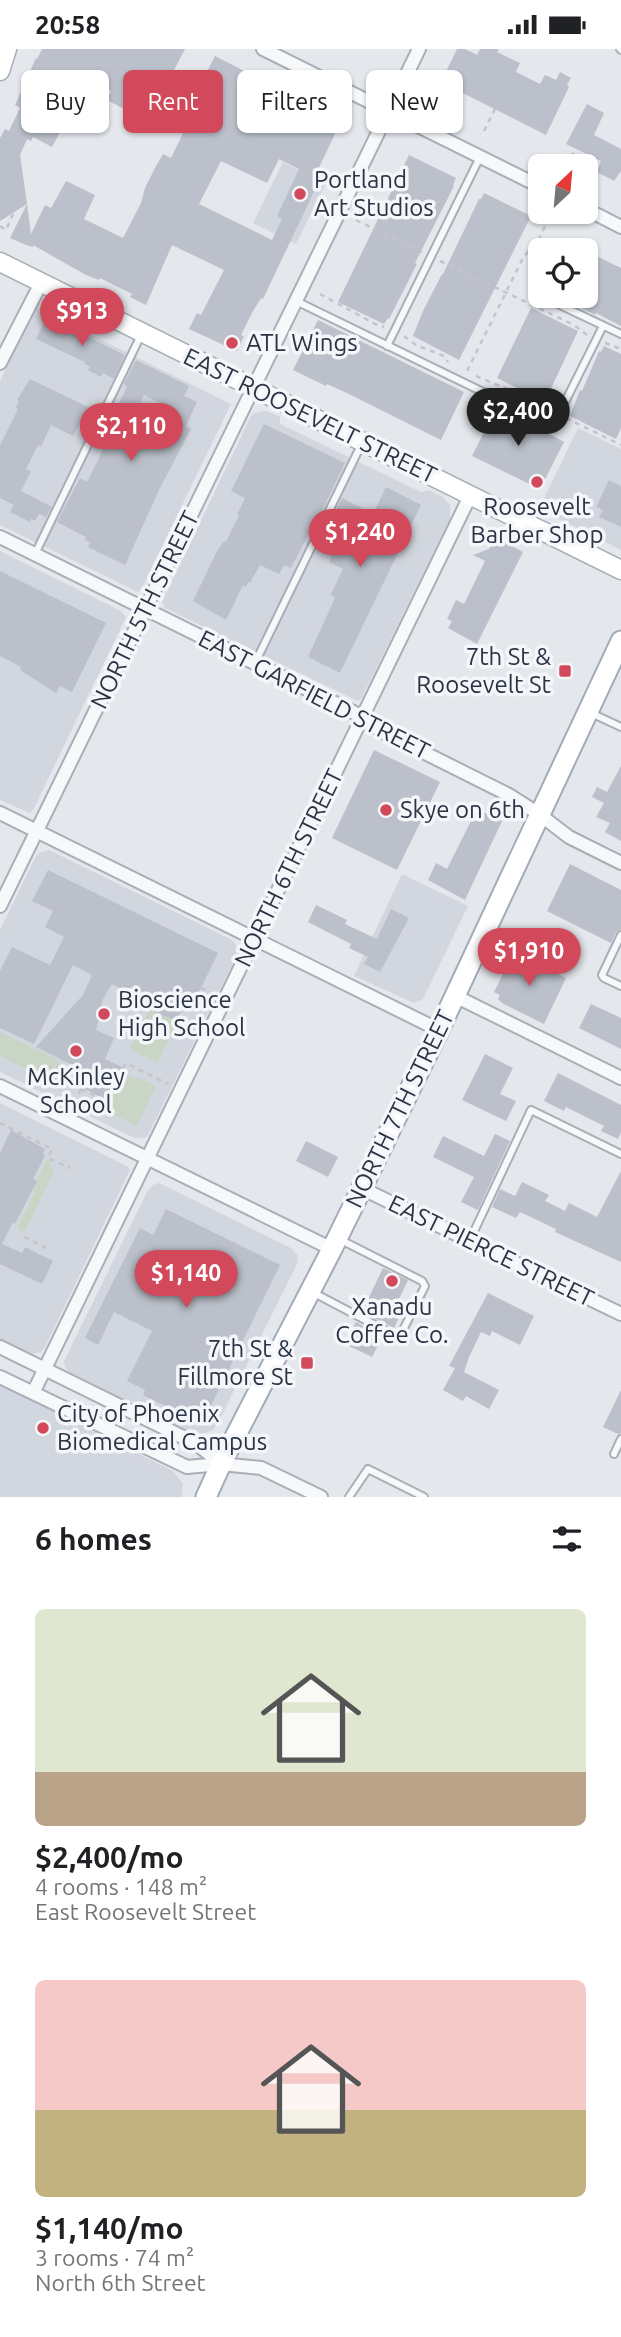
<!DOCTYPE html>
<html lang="en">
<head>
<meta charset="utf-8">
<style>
	:root { --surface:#fff; --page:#f6f6f6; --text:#202124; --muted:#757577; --accent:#d1495b }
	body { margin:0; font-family:Ubuntu,sans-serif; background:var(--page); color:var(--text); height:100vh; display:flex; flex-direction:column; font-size:26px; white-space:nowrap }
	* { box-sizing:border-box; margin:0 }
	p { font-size:23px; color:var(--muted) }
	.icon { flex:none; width:38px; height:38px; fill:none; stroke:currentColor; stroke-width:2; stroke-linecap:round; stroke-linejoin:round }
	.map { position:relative; height:1448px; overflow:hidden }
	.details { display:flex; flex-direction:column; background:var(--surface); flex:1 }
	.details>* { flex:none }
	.banner { position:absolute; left:21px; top:21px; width:579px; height:63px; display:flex; gap:14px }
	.needle { width:46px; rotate:26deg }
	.tools { position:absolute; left:528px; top:105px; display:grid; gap:14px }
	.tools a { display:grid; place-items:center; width:70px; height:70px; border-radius:10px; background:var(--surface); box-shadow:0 2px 5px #0004; font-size:35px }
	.price { position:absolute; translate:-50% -60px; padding:0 16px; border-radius:24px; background:var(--accent); color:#fff; font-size:23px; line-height:46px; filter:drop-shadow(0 2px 4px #0008) }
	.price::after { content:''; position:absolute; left:50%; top:42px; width:21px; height:16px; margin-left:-10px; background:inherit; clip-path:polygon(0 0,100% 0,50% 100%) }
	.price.active { background:#222; color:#fff }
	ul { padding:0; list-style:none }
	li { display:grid; align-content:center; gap:14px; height:371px; padding:0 35px }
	li span { display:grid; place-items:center; height:217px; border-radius:10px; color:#555 }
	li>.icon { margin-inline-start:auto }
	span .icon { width:126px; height:126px; fill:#fffc; stroke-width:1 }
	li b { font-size:30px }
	h2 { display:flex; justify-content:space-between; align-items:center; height:84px; padding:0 35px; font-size:30px }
	.pill { padding:0 24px; border-radius:10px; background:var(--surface); box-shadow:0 2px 5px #0004; font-size:24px; line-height:63px }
	.pill.active { background:var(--accent); color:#fff }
	.status { display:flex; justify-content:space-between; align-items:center; height:49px; padding:0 35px; background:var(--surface); direction:ltr }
	.status svg { height:19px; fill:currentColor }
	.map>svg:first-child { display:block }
</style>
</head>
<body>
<div class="status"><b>20:58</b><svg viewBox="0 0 49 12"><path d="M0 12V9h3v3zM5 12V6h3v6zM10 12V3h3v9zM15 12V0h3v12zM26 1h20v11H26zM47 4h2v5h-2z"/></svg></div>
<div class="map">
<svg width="621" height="1448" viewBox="0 0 621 1448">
	<rect width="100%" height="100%" fill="#e4e7ec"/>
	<path fill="#d2d6de" d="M283 113 326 134 296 195 253 174Z
		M37 259 231 355 143 537 138 543 0 476V332Z
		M266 362 280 368V375L421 443 428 441 443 448 450 456V470L362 648 358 652 165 559 162 553 251 367 255 364Z
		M578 379 621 400V501L539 460Z
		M0 502 121 562 126 568 34 759 30 764 0 751Z
		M49 801 232 891 236 896V908L148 1086 145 1089H136L130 1087 0 1023V881L36 807 41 803Z
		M402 825 468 857 423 950 414 954 354 927Z
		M0 1054 127 1117 130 1121 45 1298 41 1303 33 1305 0 1290Z
		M159 1134 291 1199 298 1207 297 1215 218 1374 213 1381 203 1385H193L69 1323 65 1318 64 1312 148 1141 153 1136Z
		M0 1336 173 1422 183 1435 182 1448H0Z"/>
	<path fill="#c9d6c5" d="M157 946 184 959 157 1014 130 1000Z
		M0 983 58 1011 48 1031 0 1007Z
		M123 1024 135 1030 136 1028 156 1037 137 1077 105 1061Z
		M47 1110 51 1112 50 1118 54 1122 25 1182 21 1183 18 1177 35 1143 33 1140Z"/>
	<path fill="#bbc0ca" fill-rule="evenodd" d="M42 0H185L174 21 201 34 215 7 264 32 261 38 300 57 299 60 302 61 299 68 335 85 314 129 319 132 263 250 261 249 253 262 241 286 244 287 237 302 189 280 197 264 201 266 224 221 172 196 146 256 130 248 132 245 100 229 99 231 86 226 33 196V198L26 196 10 189 27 155 31 185 45 156 51 159 66 132 95 146 84 170 123 189 141 154 145 139 156 117 163 105 171 109 186 78 151 63 147 72 107 51 111 42 81 26 71 47 76 50 71 63 52 98 33 88 31 92 27 90 20 106 27 155 0 172V89L5 80 9 82 20 59 15 56 36 9 37 10ZM279 110 299 120 277 167 282 170 272 191 199 155 221 112 267 134Z
		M457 0H465L477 6 480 0H499L497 3 520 14 516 23 540 35 545 26 556 31 560 23 571 29 567 36 569 38 546 86 441 33Z
		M587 55 604 64 594 86 621 100V122L614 132 597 123 601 112 566 95Z
		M409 106 456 129 453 136 454 137 415 214 417 215 389 270 388 269 384 275 338 253Z
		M484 144 531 167 459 311 413 287 423 262 442 225H443L479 150H481Z
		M586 202 621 219V277L596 264 595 266 559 247H586Z
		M531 259 578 282 548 346 546 345 543 352 497 329Z
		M49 269 125 306 114 330 103 324 101 328 88 321 90 318 84 314 85 313 36 290 45 271 47 272Z
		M318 271 464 343 441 391 349 345 327 335 326 337 293 321Z
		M604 297 621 305V379L616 390 570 367 580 341 582 342 599 302 601 303Z
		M136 311 189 337 184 347 197 353 186 377 191 380 160 439 125 516 88 498 90 493 85 491 86 488 57 473 80 429 87 433 103 401 97 398 127 338 124 335ZM144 346 164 356 145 393 126 384Z
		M30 330 88 358 73 387 51 376 41 398 38 396 26 420 31 422 21 442 52 458 46 468 39 465 35 472 31 470 30 473 10 463 14 456 0 449V396L18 360 16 359 19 352 17 351Z
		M496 359 502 362 503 360 564 393 540 440 472 407Z
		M264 375 345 414 310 487 308 486 291 519 284 516 279 525 260 516 250 534 248 533 246 538 243 536 226 571 193 552 217 502 224 492 226 493 239 466H237L245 449 231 442Z
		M609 431 621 437V478L599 468 603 461 596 458Z
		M386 438 421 456 340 624 308 608 335 549 331 545 343 520 329 513 335 499 321 492 342 449 373 465Z
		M497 489 523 503 477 595 448 579 452 572 447 570 456 551 464 555 485 512 473 506 489 500Z
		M0 522 106 574 72 643 60 637 56 644 20 621 21 618 0 607Z
		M374 701 440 733 397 821 332 789Z
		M621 717V792L605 783 610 774 596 768 604 754 592 748 597 738 607 743Z
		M477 760 502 772 465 851 428 831 436 814 447 820Z
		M570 815 621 841V880L616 883 611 894 547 862Z
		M48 821 218 904 198 945 194 943 181 961 177 972 148 960 154 950 131 938 128 943 112 935 103 950 96 981 114 989 105 1010 124 1019 107 1051 85 1040 90 1025 36 998 83 946 92 926 73 916 34 995 0 979V922L12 898 50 916 64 888 45 878 53 862 32 852Z
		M316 856 347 871 345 875 377 890 391 860 409 869 380 923 364 915 368 908 349 899 351 895 308 873Z
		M514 903 566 929 544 975 502 954 498 950 500 946 494 943Z
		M591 955 621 969V1000L579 979Z
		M485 1005 513 1019 500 1045 516 1052 506 1072 462 1051Z
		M558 1024 621 1056V1083L618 1090 601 1082 604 1077 566 1058 564 1062 544 1052Z
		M11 1081 45 1100 43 1105 45 1107 33 1130 37 1132 15 1175 13 1173 2 1195 22 1204 25 1198 53 1212 42 1235 0 1215V1104Z
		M495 1085 510 1092 478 1161 461 1153 474 1128 433 1108 443 1087 484 1107Z
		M306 1092 338 1108 328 1128 296 1112Z
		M621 1122V1213L555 1183 556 1180 520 1163 516 1169 492 1158 500 1140 515 1147 522 1133 549 1146 545 1152 565 1162 569 1154 597 1168Z
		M166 1160 280 1216 202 1375 143 1346 145 1341 127 1332 152 1282 114 1263 98 1296 85 1289 140 1179 153 1186Z
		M383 1219 408 1231 398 1252 405 1256 394 1279 362 1263Z
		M488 1244 534 1267 520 1296 492 1282 490 1287 481 1283 469 1308 464 1323 499 1341 489 1360 466 1347 463 1352 443 1341 455 1319 449 1317Z
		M356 1273 383 1287 372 1308 345 1295Z
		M621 1341V1384L618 1385 603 1378Z"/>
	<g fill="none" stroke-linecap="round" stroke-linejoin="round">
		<defs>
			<path id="lane" d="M620 0 621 1
				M541 247 621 285
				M296 252 553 377 603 277
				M387 297 480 108
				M35 505 141 286
				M255 614 362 394
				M591 664 621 678
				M621 886 602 926 604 929 621 937
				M470 1191 531 1061 621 1105
				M314 1244 396 1287 401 1285 425 1237 422 1232 339 1190
				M614 1405 621 1390
				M349 1448 368 1420 424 1448"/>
			<path id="street" d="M263 0 541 138
				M586 160 621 178
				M0 314 41 234
				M0 488 353 663 383 683 509 746 539 765 569 788 621 814
				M0 764 439 981
				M0 857 419 0
				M455 947 621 1029
				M0 1037 332 1200
				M361 1139 621 1265
				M0 1298 197 1395 221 1415
				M0 1328 187 1418 221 1415 261 1419 321 1448
				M33 1344 471 445"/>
			<path id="secondary" d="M0 22 7 0
				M0 213 621 521"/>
			<path id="primary" d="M206 1448 221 1415 332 1200 439 981 621 592"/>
		</defs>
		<use href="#lane" stroke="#a9aeb7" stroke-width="10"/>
		<use href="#street" stroke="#a9aeb7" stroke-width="16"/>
		<use href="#secondary" stroke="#a9aeb7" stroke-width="21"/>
		<use href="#primary" stroke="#a3abb8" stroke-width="23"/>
		<path stroke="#c2c5cb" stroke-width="2.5" stroke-dasharray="5 5" stroke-linecap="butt" d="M447 64 458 42
			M484 82 495 60
			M567 117 575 100
			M356 171 422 203
			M0 177 6 181 14 163
			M440 212 574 276 587 286
			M320 245 377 276 384 278
			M404 287 416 296 444 307 448 313
			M605 294 621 300
			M467 322 524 207 537 194 551 165
			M476 327 519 345 525 351
			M534 356 540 355 551 360
			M566 369 621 396
			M201 939 214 945
			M58 1018 85 1032 76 1050
			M123 1019 126 1014 168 1035
			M48 1037 61 1011
			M81 1040 107 1052 102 1063
			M107 1052 110 1045
			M0 1074 52 1100 48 1109 70 1119
			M24 1188 46 1199"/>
		<use href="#lane" stroke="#f7f8fa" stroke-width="6"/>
		<use href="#street" stroke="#f7f8fa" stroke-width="12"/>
		<use href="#secondary" stroke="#fff" stroke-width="18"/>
		<use href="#primary" stroke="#fff" stroke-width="19"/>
	</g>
	<g fill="#d1495b" stroke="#f4f6f9" stroke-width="2.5">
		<circle cx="300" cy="145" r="7"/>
		<circle cx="232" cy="294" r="7"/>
		<circle cx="537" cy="433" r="7"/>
		<rect x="558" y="615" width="14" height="14" rx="3.5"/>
		<circle cx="386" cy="761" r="7"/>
		<circle cx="104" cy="965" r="7"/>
		<circle cx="76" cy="1002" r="7"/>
		<circle cx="392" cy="1232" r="7"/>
		<rect x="300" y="1307" width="14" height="14" rx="3.5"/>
		<circle cx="43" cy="1379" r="7"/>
	</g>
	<g text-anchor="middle" stroke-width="7" stroke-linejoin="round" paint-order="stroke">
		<g font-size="24" fill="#2b3445" stroke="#f4f6f9" text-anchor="start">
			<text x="314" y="139">Portland<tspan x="314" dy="28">Art Studios</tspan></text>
			<text x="246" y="302">ATL Wings</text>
			<text x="537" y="466" text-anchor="middle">Roosevelt<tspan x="537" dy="28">Barber Shop</tspan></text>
			<text x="551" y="616" text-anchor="end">7th St &amp;<tspan x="551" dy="28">Roosevelt St</tspan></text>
			<text x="400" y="769">Skye on 6th</text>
			<text x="118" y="959">Bioscience<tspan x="118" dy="28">High School</tspan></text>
			<text x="76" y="1036" text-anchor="middle">McKinley<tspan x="76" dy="28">School</tspan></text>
			<text x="392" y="1266" text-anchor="middle">Xanadu<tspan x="392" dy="28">Coffee Co.</tspan></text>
			<text x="293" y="1308" text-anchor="end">7th St &amp;<tspan x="293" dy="28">Fillmore St</tspan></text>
			<text x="57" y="1373">City of Phoenix<tspan x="57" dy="28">Biomedical Campus</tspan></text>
		</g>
		<g font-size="24" fill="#2b3445" stroke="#f4f6f9">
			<text transform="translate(310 367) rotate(26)" y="8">EAST ROOSEVELT STREET</text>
			<text transform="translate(145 561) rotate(-64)" y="8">NORTH 5TH STREET</text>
			<text transform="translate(314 646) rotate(27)" y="8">EAST GARFIELD STREET</text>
			<text transform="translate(289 819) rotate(-64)" y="8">NORTH 6TH STREET</text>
			<text transform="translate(400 1060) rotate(-64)" y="8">NORTH 7TH STREET</text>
			<text transform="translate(491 1202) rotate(26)" y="8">EAST PIERCE STREET</text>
		</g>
	</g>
</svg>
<div class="tools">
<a><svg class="needle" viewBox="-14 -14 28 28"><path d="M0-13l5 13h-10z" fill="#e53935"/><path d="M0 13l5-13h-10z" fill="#757577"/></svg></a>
<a><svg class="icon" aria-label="locate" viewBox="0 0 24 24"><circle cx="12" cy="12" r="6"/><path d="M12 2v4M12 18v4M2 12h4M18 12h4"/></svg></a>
</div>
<b class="price" style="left:82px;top:299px">$913</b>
<b class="price active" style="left:518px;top:399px">$2,400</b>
<b class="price" style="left:131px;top:414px">$2,110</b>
<b class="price" style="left:360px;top:520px">$1,240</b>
<b class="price" style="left:529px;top:939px">$1,910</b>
<b class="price" style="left:186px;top:1261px">$1,140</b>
<div class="banner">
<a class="pill">Buy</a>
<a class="pill active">Rent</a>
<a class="pill">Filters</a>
<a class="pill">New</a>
</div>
</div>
<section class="details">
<h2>6 homes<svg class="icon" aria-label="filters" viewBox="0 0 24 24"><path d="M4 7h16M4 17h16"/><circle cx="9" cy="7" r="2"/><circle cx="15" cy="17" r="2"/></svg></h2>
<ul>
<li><span style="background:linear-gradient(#dfe7d0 75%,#b9a48a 0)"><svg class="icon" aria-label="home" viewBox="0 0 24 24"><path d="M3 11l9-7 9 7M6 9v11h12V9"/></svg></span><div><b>$2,400/mo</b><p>4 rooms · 148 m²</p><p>East Roosevelt Street</p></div></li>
<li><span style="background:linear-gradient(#f6c9c9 60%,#c2b280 0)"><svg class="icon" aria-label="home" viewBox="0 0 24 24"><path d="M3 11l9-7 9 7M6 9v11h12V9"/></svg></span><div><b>$1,140/mo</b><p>3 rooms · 74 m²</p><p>North 6th Street</p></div></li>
</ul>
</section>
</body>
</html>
